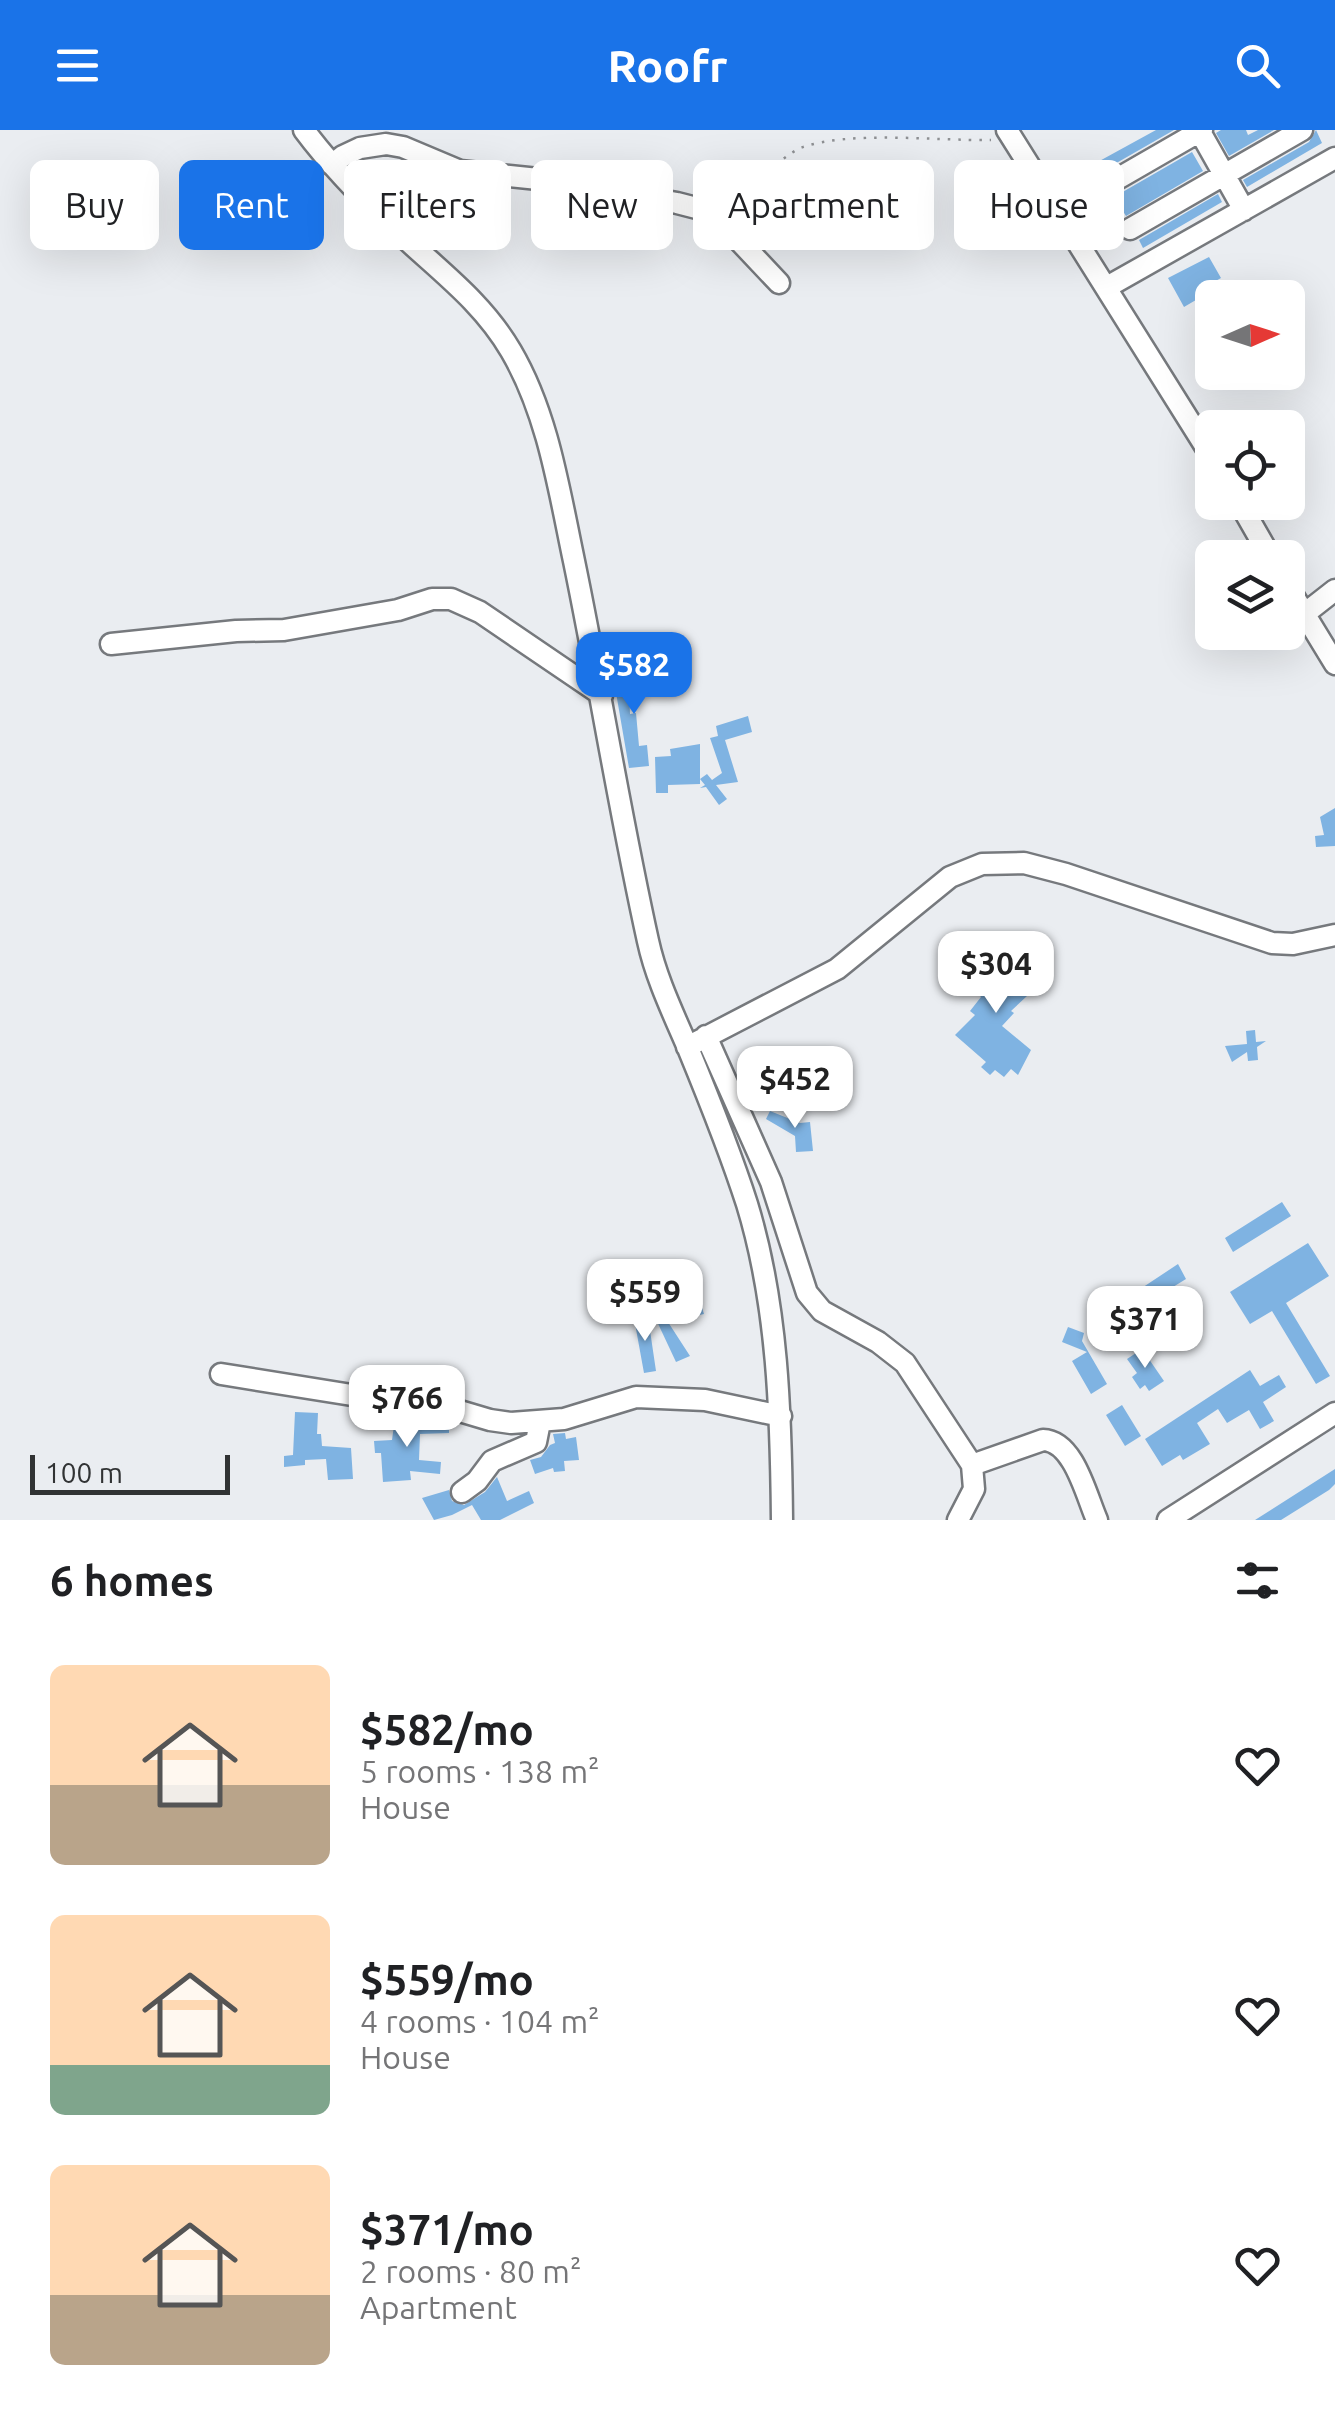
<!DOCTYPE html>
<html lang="en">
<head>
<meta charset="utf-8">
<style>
	:root { --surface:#fff; --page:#f2f2f2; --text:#202124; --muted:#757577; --accent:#1a73e8 }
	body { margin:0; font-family:Ubuntu,sans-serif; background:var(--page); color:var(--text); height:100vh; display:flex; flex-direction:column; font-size:38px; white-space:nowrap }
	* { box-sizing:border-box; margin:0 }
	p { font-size:32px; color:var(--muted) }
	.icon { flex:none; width:55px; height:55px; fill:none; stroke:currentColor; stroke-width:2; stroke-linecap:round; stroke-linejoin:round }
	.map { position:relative; height:1390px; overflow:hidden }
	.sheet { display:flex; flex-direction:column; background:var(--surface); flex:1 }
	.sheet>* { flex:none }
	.hud { position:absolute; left:30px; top:30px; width:1275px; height:90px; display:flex; gap:20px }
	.needle { width:65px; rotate:87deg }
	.controls { position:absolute; left:1195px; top:150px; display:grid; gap:20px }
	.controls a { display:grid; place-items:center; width:110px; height:110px; border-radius:15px; background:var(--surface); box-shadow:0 10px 40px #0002; font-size:50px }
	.scale { position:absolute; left:30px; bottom:25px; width:200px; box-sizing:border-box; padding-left:10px; border:5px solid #313334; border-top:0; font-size:28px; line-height:35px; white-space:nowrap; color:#313334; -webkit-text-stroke:8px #eaedf1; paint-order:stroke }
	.price { position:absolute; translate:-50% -85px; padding:0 22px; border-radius:20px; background:#fff; color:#222; font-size:32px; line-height:65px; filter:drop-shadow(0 2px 5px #0008) }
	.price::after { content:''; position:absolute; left:50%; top:60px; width:30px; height:22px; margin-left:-15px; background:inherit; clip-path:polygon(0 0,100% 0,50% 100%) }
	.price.selected { background:var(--accent); color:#fff }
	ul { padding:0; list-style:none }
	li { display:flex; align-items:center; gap:30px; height:250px; padding:0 50px }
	li span { display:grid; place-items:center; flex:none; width:280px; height:200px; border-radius:15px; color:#555 }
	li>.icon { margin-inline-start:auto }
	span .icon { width:120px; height:120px; fill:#fffc; stroke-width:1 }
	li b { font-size:42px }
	h2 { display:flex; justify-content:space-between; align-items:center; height:120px; padding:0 50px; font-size:42px }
	.tag { padding:0 35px; border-radius:15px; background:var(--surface); box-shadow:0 10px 40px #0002; font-size:35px; line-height:90px }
	.tag.selected { background:var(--accent); color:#fff }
	header { display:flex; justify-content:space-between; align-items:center; height:130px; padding:0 50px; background:var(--accent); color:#fff; font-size:45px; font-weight:700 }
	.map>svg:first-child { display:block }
</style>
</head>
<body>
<header><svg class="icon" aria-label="menu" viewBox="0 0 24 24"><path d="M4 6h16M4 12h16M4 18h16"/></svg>Roofr<svg class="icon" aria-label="search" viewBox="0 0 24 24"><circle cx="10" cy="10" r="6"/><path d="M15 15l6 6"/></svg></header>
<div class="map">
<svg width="1335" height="1390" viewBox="0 0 1335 1390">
	<rect width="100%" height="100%" fill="#eaedf1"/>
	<path fill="#7fb3e2" d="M1156 0H1174L1099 43 1094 34Z
		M1221 0H1246L1248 5 1258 0H1274L1229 26 1216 3Z
		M1316 0 1322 13 1247 57 1243 50 1309 12Z
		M1192 22 1203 41 1126 86 1114 67Z
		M1218 64 1222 72 1143 118 1139 110Z
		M1209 127 1221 148 1198 161 1201 167 1184 177 1168 148Z
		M674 546 654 561 651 559 629 561 630 584 636 583 639 616 647 615 649 636 629 638 614 551Z
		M748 586 752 602 725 610 738 652 716 655 727 669 719 675 706 657 700 658 705 655 700 649 707 644 712 650 722 643 710 608 718 606 716 596Z
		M700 614V654L668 655V663H656L655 627 671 626 670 619Z
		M1335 678V716L1316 717 1315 706 1324 705 1320 687Z
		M984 815 992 823 999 815 1007 823 1005 826 1020 842 1012 850 1027 866 1011 881 1014 883 1002 896 1031 920 1018 945 1011 939 1004 947 995 940 990 945 981 937 986 932 955 905 975 885 970 881 981 867 974 859 989 844 975 823Z
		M1255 900 1256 912 1266 911 1257 917 1258 930 1248 931 1247 922 1232 932 1225 916 1247 914 1246 901Z
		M770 981 800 993 810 992 813 1021 796 1022 795 1006 766 989Z
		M1282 1072 1291 1086 1233 1122 1225 1108Z
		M1308 1113 1329 1146 1286 1173 1330 1246 1316 1254 1272 1181 1250 1194 1230 1162Z
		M1178 1134 1186 1149 1108 1197 1101 1185Z
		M669 1157 671 1165 696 1159 704 1184 668 1192 690 1226 676 1232 646 1168Z
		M648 1187 656 1241 644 1243 634 1188Z
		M1068 1197 1084 1203 1082 1211 1107 1254 1091 1264 1072 1231 1087 1222 1062 1212Z
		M1142 1219 1164 1251 1149 1261 1145 1255 1140 1259 1132 1247 1137 1243 1127 1229Z
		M1250 1240 1260 1256 1279 1245 1286 1257 1263 1272 1274 1291 1260 1299 1249 1280 1227 1293 1218 1279 1197 1293 1210 1314 1183 1330 1180 1325 1162 1336 1145 1309Z
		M1122 1275 1141 1306 1125 1316 1106 1285Z
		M295 1282 318 1283 317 1304H321L322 1316 351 1318 353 1349 328 1350 326 1329 305 1330V1335L284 1337V1326L293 1325Z
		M395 1288 449 1295V1303L420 1304 419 1330 441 1332 440 1344 410 1341 411 1350 383 1352 381 1323H375L374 1311 392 1310Z
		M565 1303 566 1309 576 1307 579 1330 564 1331 565 1341 554 1342 553 1338 535 1344 530 1330 541 1327 550 1315 555 1313 553 1304Z
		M1335 1339V1354L1329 1360 1281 1390H1255Z
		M497 1347 507 1371 529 1361 534 1373 500 1390H481L472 1375 452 1385 434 1390 422 1368 449 1360 452 1371 464 1375 485 1362Z"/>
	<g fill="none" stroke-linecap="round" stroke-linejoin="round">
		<defs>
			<path id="minor" d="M304 0C331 36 363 69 396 100 437 139 482 171 511 221 548 284 559 360 574 431 600 557 620 685 648 811 656 848 673 883 688 918 709 969 730 1021 747 1074 778 1175 781 1285 782 1390
				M1007 0 1212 327
				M1199 0 1244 80
				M332 35 343 26 360 18 386 14 403 17 460 41 548 50 677 73 712 82 779 153
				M1105 56 1202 0
				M1130 99 1302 0
				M1107 157 1335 28
				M1239 372 1271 428
				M1288 457 1335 534
				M1303 485 1335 460
				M111 514 236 501 284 500 398 480 432 469H451L480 482 602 565
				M706 906 771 1052 807 1163 822 1181 878 1212 905 1233 972 1335 974 1359 958 1390
				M687 917 837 839 950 747 982 734 1024 733 1066 744 1272 813 1293 814 1335 805
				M221 1244 358 1266 426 1271 490 1290 511 1293 564 1289 636 1267 705 1270 781 1286
				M972 1335 1043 1310C1074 1311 1086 1365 1097 1390
				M462 1362 477 1351 492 1331 536 1312 540 1292
				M1168 1390 1335 1283"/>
		</defs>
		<use href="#minor" stroke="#76797d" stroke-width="25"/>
		<path stroke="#8e9093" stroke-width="2.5" stroke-dasharray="2.5 8" stroke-linecap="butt" d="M727 75C754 59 772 33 800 18 851 0 934 11 991 10"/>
		<use href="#minor" stroke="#fff" stroke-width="20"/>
	</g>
</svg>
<div class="controls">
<a><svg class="needle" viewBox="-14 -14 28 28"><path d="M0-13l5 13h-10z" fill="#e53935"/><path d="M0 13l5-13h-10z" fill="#757577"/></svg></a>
<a><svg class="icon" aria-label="locate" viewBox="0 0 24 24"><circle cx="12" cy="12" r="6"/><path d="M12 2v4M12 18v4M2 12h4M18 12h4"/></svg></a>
<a><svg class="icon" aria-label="layers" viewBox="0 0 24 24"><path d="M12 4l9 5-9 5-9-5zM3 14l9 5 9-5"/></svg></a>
</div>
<div class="scale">100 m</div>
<b class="price selected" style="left:634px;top:587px">$582</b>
<b class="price" style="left:996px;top:886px">$304</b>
<b class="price" style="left:795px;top:1001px">$452</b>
<b class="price" style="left:645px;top:1214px">$559</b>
<b class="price" style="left:1145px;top:1241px">$371</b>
<b class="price" style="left:407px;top:1320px">$766</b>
<div class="hud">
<a class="tag">Buy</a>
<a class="tag selected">Rent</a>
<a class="tag">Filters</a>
<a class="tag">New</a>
<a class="tag">Apartment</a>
<a class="tag">House</a>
</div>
</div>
<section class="sheet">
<h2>6 homes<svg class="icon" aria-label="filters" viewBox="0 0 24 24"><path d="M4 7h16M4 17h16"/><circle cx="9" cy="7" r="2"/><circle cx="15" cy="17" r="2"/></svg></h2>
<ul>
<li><span style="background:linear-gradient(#ffd9b3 60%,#b9a48a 0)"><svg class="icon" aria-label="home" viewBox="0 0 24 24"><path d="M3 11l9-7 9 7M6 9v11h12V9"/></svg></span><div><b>$582/mo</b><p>5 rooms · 138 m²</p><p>House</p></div><svg class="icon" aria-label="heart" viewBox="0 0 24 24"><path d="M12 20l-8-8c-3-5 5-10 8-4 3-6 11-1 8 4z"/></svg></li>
<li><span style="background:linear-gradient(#ffd9b3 75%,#7fa58c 0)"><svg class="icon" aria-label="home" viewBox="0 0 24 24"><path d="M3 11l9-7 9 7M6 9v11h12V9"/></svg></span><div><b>$559/mo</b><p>4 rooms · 104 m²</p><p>House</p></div><svg class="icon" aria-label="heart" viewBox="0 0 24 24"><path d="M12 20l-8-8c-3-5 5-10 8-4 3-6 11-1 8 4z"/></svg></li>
<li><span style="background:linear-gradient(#ffd9b3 65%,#b9a48a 0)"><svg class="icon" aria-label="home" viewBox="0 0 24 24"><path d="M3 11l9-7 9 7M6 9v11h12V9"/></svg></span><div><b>$371/mo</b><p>2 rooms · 80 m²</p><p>Apartment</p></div><svg class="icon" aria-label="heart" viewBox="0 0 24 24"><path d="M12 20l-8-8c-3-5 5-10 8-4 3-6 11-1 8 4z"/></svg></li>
</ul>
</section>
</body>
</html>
